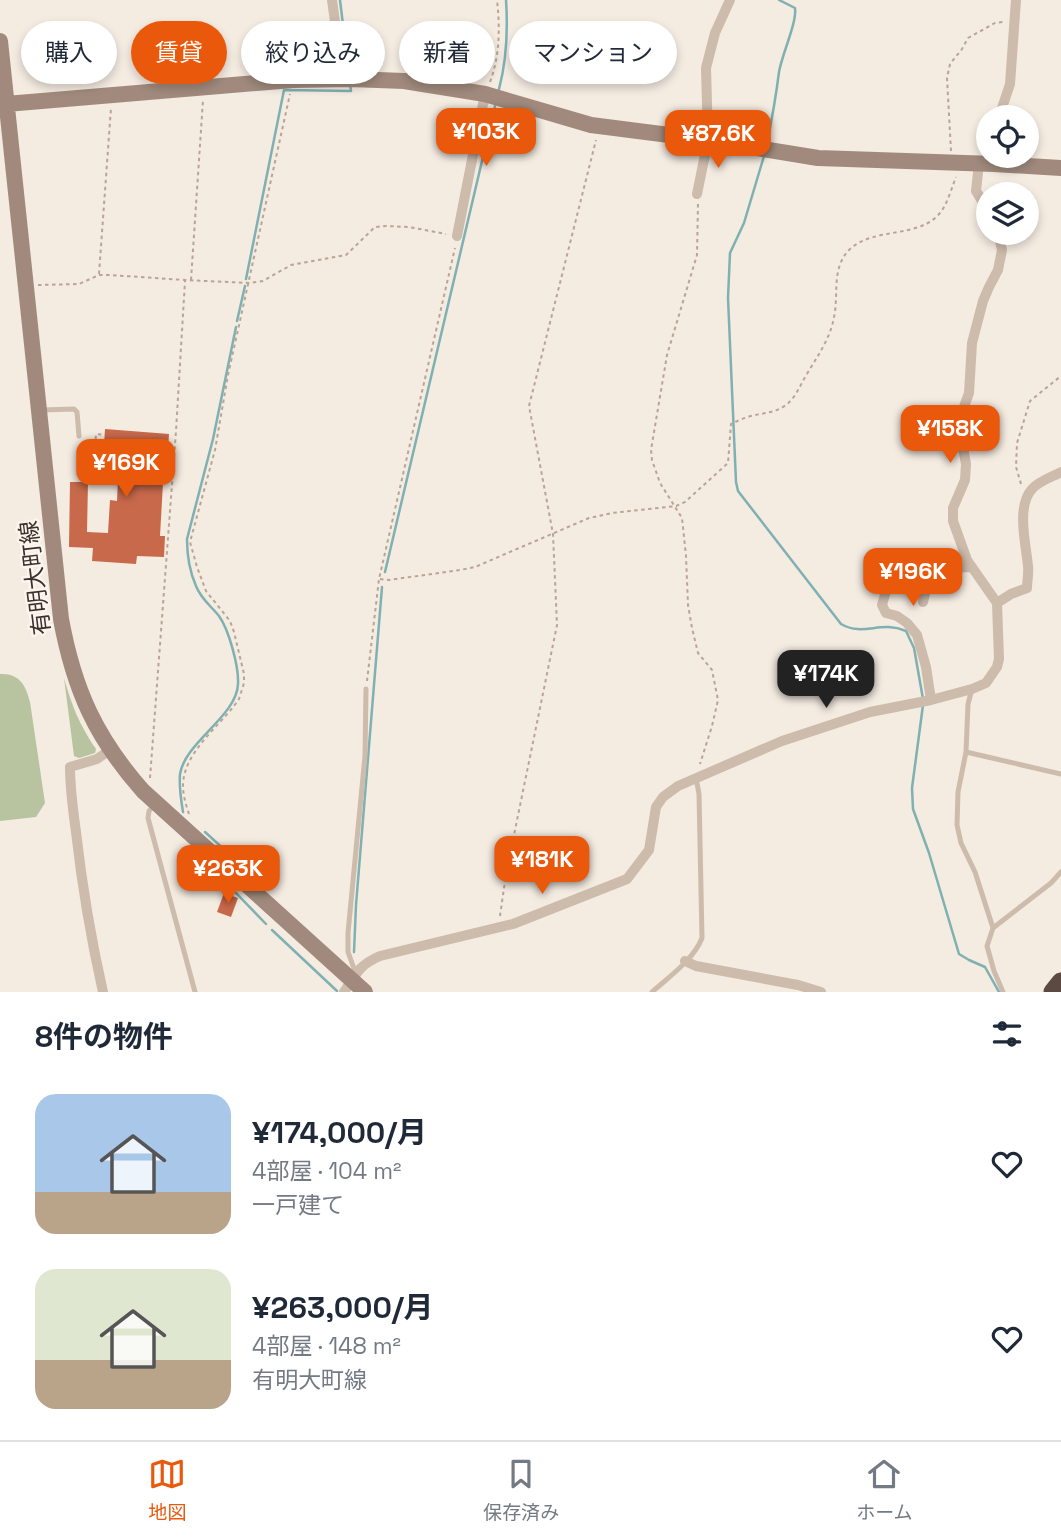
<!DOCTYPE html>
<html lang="ja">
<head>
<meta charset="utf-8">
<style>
	:root { --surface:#fff; --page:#f6f6f7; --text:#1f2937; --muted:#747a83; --line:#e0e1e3; --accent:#ea580c }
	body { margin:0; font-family:"Space Grotesk","Noto Sans JP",sans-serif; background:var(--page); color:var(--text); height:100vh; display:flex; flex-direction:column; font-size:26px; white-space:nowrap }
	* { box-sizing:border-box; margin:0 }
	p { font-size:23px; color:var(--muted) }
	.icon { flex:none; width:38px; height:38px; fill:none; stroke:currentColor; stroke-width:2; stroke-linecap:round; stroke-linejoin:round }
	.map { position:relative; height:992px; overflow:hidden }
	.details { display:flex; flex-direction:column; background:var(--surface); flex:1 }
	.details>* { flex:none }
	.top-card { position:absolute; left:21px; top:21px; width:700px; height:63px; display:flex; gap:14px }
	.tools { position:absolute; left:976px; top:105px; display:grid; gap:14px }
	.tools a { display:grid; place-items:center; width:63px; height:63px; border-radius:50%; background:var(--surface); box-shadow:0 4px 10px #0003; font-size:35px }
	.price { position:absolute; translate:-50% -60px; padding:0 16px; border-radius:14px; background:var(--accent); color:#fff; font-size:23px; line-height:46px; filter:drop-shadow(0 2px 4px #0008) }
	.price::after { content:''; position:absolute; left:50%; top:42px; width:21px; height:16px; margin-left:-10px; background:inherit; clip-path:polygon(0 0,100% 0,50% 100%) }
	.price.selected { background:#222; color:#fff }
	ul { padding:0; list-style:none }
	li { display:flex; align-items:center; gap:21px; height:175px; padding:0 35px }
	li span { display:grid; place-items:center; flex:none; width:196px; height:140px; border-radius:21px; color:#555 }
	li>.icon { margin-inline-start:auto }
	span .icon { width:84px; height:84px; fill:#fffc; stroke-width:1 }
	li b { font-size:30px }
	h2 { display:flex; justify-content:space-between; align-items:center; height:84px; padding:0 35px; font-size:30px }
	.chip { padding:0 24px; border-radius:32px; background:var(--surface); box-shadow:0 4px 10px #0003; font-size:24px; line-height:63px }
	.chip.selected { background:var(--accent); color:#fff }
	.tabs { display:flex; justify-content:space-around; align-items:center; height:98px; border-top:2px solid var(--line); background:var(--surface); font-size:19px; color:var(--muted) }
	.tabs a { display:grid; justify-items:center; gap:4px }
	.tabs .selected { color:var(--accent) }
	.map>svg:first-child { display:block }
</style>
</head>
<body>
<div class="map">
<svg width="1061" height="992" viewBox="0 0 1061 992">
	<rect width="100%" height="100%" fill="#f4ebe1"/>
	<path fill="#b8c4a0" d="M0 674C20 673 26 686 30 702L45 803 36 817 0 821Z
		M64 678C72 706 79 724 96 749L95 753 79 758 74 756Z"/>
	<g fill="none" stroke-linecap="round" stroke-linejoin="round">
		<path stroke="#7fb0b2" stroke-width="2.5" d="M340 0 349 74
			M499 89C507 59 508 30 506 0
			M767 143C772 119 776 96 779 72 782 54 797 23 795 8L779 0
			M764 156 744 223 730 253 728 298 736 482 738 491 841 624C864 637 880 620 906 631L914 648 923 699
			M246 279 284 90 351 91 350 84
			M237 321 245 286
			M385 572 495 106
			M923 705 912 788 913 809 929 853 959 954 969 960 985 967 999 992
			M183 812C181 800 179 786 180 774 185 742 237 716 238 684 239 667 229 630 219 616 211 606 201 599 196 586 189 570 187 556 187 539L213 439 236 327
			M205 832 238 862
			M236 893 266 924
			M272 930 337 991
			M354 952 356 905 382 587"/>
	</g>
	<path fill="#c8694b" d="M105 429 169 434 166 483H163L160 536H165L164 557 137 556 136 564 92 561 93 548 69 547 70 482H88L87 532 108 533 110 500 117 501 118 479 102 478Z
		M224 893 238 898 231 917 217 912Z"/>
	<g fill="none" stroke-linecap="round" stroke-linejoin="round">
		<path stroke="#b9a596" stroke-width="2" stroke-dasharray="3.5 3.5" stroke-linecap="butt" d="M490 82C500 55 500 28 497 0
			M951 151 947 78 950 64 962 49 968 38 995 23 1003 22
			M698 204 697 255 667 355 651 450 652 460 660 483 682 518 686 556 688 605 692 628 698 653 712 670 718 700 712 726 700 764
			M99 274 111 108
			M191 280 203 100
			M38 285 79 284 99 275H110L185 280 249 283 263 281 291 265 346 255 375 227 386 226 409 227 446 234
			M93 481 96 434 105 435
			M1021 484 1016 467 1017 443 1030 401 1061 376
			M380 579 389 580 460 570 475 567 589 518 612 513 676 506 685 502 728 463 731 424C737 421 744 418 751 416 763 413 775 413 786 405 795 398 799 388 804 379 816 358 830 340 834 317 839 294 831 269 849 250 874 225 925 241 944 207 949 198 952 187 956 177
			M367 681 379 579 455 248
			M150 778 176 431 185 281
			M189 814C186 805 183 795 183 786 183 754 216 729 234 706L239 699 244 683V674L234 632 230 621 206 591 197 567 190 542 215 450 228 375 290 94
			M500 916 506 874 557 625 553 534 529 406 596 140"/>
		<path stroke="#cdbbac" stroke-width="5" d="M42 410 74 409 77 412 79 436
			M972 689 968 704 966 752 958 792 957 825 961 843 975 872 993 928 987 946 994 971 1003 992
			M966 752 1061 774
			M154 805 149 811 148 818 195 992
			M993 928 1051 883 1061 872
			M356 974 348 952V933L365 756 366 689
			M652 992C669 977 694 959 702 938L699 794 696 778"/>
		<path stroke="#cdbbac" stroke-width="10" d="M332 0 343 79
			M999 117 1010 84 1016 0
			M979 163 976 191 989 212
			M697 194 708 140 706 68 715 33 730 0
			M457 236 485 94
			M923 602 931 568
			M997 603 1011 594 1027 588C1027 581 1029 573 1028 566 1026 544 1016 507 1032 489 1039 481 1052 477 1061 472
			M931 700 926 667 917 635 907 623 897 616 886 613 882 605 890 577C916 566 944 568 972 567
			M685 961 696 966 798 985 821 992
			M103 992C91 939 82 885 76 832 73 810 70 789 70 767L97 759 110 750
			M344 992C356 974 359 965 380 956L513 924 627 879 649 850 656 807 663 797 678 786 782 741 870 712 931 700 972 689 986 683 997 667 999 659 997 603 967 560 953 521V508L965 480 966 464 960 431 961 415 969 393 972 343 983 301 989 287 998 270 1002 250 998 233"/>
		<path stroke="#a18a7d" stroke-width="16" d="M0 41 61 619C74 690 96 738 143 791L365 992
			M6 104 293 80 351 79 404 81 485 94 591 125 708 140 818 158 994 164 1061 168"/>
		<path stroke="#5c4a42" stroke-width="19" d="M1053 992 1061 982"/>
	</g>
	<g text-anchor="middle" stroke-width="5" stroke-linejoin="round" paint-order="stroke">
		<g font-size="23" fill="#3b302b" stroke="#fbf5ee">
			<text transform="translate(35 578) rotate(-97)" y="8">有明大町線</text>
		</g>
	</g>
</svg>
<div class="tools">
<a><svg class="icon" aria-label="locate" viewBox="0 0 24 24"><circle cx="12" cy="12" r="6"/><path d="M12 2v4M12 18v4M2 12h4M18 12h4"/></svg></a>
<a><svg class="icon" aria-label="layers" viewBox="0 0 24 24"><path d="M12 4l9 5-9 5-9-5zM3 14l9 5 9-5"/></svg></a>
</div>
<b class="price" style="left:486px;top:168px">¥103K</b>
<b class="price" style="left:718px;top:170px">¥87.6K</b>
<b class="price" style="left:950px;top:465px">¥158K</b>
<b class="price" style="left:126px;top:499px">¥169K</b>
<b class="price" style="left:913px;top:608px">¥196K</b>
<b class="price selected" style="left:826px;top:710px">¥174K</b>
<b class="price" style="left:542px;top:896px">¥181K</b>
<b class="price" style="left:228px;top:905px">¥263K</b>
<div class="top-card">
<a class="chip">購入</a>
<a class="chip selected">賃貸</a>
<a class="chip">絞り込み</a>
<a class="chip">新着</a>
<a class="chip">マンション</a>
</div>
</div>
<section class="details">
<h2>8件の物件<svg class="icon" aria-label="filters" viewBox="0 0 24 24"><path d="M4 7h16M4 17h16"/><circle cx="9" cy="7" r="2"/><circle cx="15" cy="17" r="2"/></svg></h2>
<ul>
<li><span style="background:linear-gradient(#a9c7e8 70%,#b9a48a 0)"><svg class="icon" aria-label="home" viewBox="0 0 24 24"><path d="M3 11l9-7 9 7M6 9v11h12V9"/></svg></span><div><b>¥174,000/月</b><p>4部屋 · 104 m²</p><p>一戸建て</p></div><svg class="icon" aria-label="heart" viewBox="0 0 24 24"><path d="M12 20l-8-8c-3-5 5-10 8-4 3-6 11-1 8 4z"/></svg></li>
<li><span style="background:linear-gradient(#dfe7d0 65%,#b9a48a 0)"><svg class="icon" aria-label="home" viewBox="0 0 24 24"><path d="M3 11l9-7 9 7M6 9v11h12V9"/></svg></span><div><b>¥263,000/月</b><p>4部屋 · 148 m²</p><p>有明大町線</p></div><svg class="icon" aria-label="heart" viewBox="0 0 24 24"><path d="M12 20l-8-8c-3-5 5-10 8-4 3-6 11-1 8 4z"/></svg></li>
</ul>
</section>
<nav class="tabs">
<a class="selected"><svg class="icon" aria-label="map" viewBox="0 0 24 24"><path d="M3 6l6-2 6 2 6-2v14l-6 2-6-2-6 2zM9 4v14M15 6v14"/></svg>地図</a>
<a><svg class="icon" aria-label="saved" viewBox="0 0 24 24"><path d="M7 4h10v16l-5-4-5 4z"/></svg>保存済み</a>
<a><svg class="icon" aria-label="home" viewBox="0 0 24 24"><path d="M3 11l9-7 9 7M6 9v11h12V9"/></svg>ホーム</a>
</nav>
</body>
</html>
